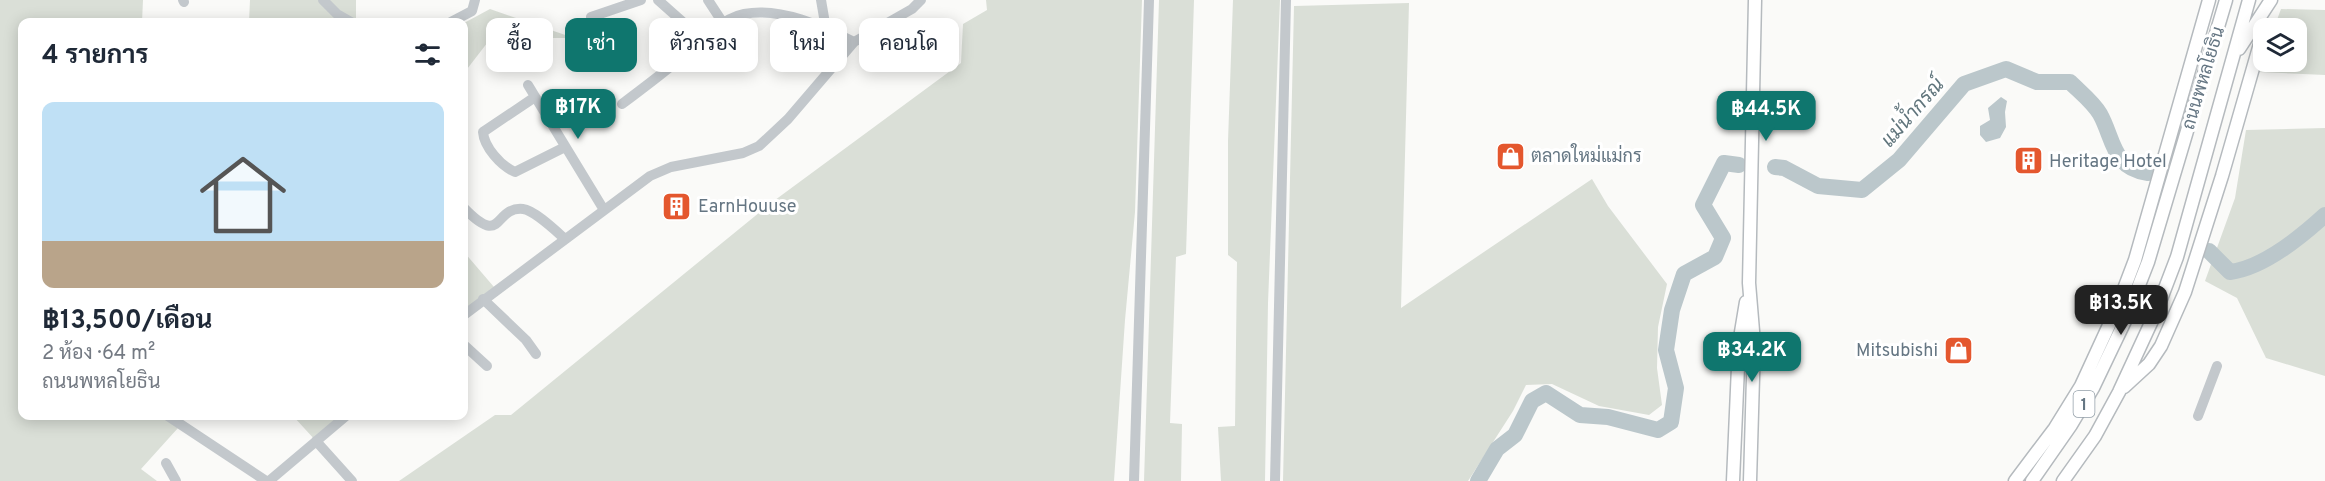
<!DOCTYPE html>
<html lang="th">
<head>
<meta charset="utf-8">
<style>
	:root { --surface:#fff; --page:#f6f6f7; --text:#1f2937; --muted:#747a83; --accent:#0f766e }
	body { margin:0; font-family:Overpass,Sarabun,sans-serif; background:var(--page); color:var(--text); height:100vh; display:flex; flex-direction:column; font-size:22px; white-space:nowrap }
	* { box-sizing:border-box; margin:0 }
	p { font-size:20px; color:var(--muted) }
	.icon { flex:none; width:33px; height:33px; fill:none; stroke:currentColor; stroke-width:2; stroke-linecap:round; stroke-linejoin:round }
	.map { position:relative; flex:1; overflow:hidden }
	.panel { position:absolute; left:18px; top:18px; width:450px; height:402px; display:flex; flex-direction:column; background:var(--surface); border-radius:12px; box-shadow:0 3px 15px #0003 }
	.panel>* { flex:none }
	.top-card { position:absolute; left:486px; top:18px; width:570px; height:54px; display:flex; gap:12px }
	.fabs { position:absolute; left:2253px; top:18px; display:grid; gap:12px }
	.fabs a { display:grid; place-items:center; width:54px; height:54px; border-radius:12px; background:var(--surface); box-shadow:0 3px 15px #0003; font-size:30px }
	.price { position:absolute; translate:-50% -51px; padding:0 14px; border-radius:12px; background:var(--accent); color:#fff; font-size:20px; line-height:39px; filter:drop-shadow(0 2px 3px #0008) }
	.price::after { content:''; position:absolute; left:50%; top:36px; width:18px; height:14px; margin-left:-9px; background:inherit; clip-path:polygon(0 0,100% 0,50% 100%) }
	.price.on { background:#222; color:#fff }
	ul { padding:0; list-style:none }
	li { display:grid; align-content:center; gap:12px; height:318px; padding:0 24px }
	li span { display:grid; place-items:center; height:186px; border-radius:12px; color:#555 }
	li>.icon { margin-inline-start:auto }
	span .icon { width:108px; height:108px; fill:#fffc; stroke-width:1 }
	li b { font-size:26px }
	h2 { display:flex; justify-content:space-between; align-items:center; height:72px; padding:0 24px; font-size:26px }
	.tag { padding:0 21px; border-radius:12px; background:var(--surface); box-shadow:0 3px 15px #0003; font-size:21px; line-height:54px }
	.tag.on { background:var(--accent); color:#fff }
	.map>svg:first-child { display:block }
</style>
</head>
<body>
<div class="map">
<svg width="2325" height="481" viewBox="0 0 2325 481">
	<rect width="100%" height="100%" fill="#fafaf8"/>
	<path fill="#dadfd7" d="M0 0H143L142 22H22V416H162L178 428 141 469 157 481H0Z
		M250 0H356V22H249Z
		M986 0H1142L1135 212 1125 320 1114 481H399L495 415H511L771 203 961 63 963 24 987 10Z
		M1159 0H1194L1186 254 1176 257 1170 423 1182 424 1181 481H1144Z
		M1233 0H1280L1268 303 1265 481H1221L1218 427 1235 426 1237 262 1228 255V141Z
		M1409 3 1401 308 1592 179 1608 206 1667 284 1658 327 1657 368 1662 405 1649 415 1599 406 1552 384 1526 385 1513 411 1468 481H1283L1294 6Z
		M490 9 574 38H491L464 73V23Z
		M2281 9 2325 10V75L2257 72 2263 55 2264 62H2296V28H2274Z
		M2325 128V376L2266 358 2237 298 2205 281 2235 198 2246 130Z
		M464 252 494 287 464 310Z
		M293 416H346L316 441Z"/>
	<path fill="#bbc7cb" d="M2001 97 2007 101 2005 112 2006 127 2000 138 1986 142 1980 135V126L1990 120 1988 108Z"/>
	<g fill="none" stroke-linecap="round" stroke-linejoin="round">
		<path stroke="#bbc7cb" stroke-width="16" d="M1775 167 1784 168 1818 186 1862 190 1899 160 1964 84 2006 69 2037 82H2070C2080 92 2093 102 2100 114 2114 139 2112 168 2148 173
			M2209 251 2230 272C2263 268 2301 237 2325 215
			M1478 481 1497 449 1515 435 1532 401 1546 393 1580 415 1608 417 1658 430 1671 422 1676 388 1666 350 1672 310 1684 274 1715 257 1723 238 1703 205 1724 163 1739 165"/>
		<defs>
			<path id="major" d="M2239 49 2271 0
				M2124 387 2149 364 2161 346 2185 292 2222 176 2264 30
				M1733 481 1739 344 1746 302
				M1750 481 1754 343 1749 283 1755 0
				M2015 481 2055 428 2081 386 2116 310 2135 260 2209 0
				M2032 481 2071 425 2093 388 2125 321 2148 262 2226 0
				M2063 481 2095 436 2119 392 2156 312 2177 257 2249 0"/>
		</defs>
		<use href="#major" stroke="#b5babe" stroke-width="15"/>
		<path stroke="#c3c8cc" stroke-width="10" d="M183 0 184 2
			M323 0 337 14 351 22
			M658 0 703 40
			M708 0 723 23
			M821 0 826 29
			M591 17 641 0
			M451 22 472 11 475 0
			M528 85 604 210
			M535 97 483 132C484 147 501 166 515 172L565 147
			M622 104C638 92 654 80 670 67 689 51 719 19 744 14 781 7 821 26 854 42
			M464 208C504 249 493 206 523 209 534 210 556 231 565 239
			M483 299 526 340 536 354
			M464 315 650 176 671 167 743 153 759 146 788 119 854 42 912 9 921 0
			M464 345 487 366
			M168 416 266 481
			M2198 416 2217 366
			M316 441 352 481
			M166 463 176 481
			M269 481 346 416
			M1134 481 1149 0
			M1275 481 1286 0"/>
		<use href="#major" stroke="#fff" stroke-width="12"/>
	</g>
	<defs>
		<symbol id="shop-square" viewBox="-11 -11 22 22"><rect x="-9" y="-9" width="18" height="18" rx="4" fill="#e4572e" stroke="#fff"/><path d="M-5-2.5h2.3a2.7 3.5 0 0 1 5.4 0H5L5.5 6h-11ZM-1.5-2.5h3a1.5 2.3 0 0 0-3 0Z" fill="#fff"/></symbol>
		<symbol id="building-square" viewBox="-11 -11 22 22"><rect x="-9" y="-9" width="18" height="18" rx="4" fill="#e4572e" stroke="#fff"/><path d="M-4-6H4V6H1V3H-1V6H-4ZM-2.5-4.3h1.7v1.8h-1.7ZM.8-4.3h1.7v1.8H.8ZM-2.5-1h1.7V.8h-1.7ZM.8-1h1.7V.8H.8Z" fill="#fff"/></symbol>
	</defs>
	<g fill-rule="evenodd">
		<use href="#shop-square" x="1494" y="140" width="33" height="33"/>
		<use href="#building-square" x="2012" y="144" width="33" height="33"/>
		<use href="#building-square" x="660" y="190" width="33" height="33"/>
		<use href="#shop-square" x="1942" y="334" width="33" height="33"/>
	</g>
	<g text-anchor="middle" stroke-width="6" stroke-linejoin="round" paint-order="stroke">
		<rect fill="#fff" stroke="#939fa8" stroke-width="1.5" x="2073.5" y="391" width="21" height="26" rx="4.5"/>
		<g font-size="16" font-weight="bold" fill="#657683">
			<text x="2084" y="410">1</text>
		</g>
		<g font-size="18" fill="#657683" stroke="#fff">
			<text transform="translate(2203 78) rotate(-73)" y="6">ถนนพหลโยธิน</text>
		</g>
		<g font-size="18" fill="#657683" stroke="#fff" text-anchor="start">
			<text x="1531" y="162">ตลาดใหม่แม่กร</text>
			<text x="2049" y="167">Heritage Hotel</text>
			<text x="698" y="212">EarnHouuse</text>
			<text x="1938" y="356" text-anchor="end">Mitsubishi</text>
		</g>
		<g font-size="20" font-style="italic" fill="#60757c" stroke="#fff">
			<text transform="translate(1912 112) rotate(-49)" y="7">แม่น้ำกรณ์</text>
		</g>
	</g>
</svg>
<div class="fabs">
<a><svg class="icon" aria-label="layers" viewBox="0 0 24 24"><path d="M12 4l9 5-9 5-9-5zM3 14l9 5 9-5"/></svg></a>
</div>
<b class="price" style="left:578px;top:140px">฿17K</b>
<b class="price" style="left:1766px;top:142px">฿44.5K</b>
<b class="price on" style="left:2121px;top:336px">฿13.5K</b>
<b class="price" style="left:1752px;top:383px">฿34.2K</b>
<div class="top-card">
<a class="tag">ซื้อ</a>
<a class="tag on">เช่า</a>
<a class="tag">ตัวกรอง</a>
<a class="tag">ใหม่</a>
<a class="tag">คอนโด</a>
</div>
<section class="panel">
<h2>4 รายการ<svg class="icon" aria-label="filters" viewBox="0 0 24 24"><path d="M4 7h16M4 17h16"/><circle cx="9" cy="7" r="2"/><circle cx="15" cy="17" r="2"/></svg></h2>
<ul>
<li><span style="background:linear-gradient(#bfe0f5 75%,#b9a48a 0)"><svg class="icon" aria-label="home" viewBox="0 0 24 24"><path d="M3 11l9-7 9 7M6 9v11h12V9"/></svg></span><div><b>฿13,500/เดือน</b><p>2 ห้อง · 64 m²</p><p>ถนนพหลโยธิน</p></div></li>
</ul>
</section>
</div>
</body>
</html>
